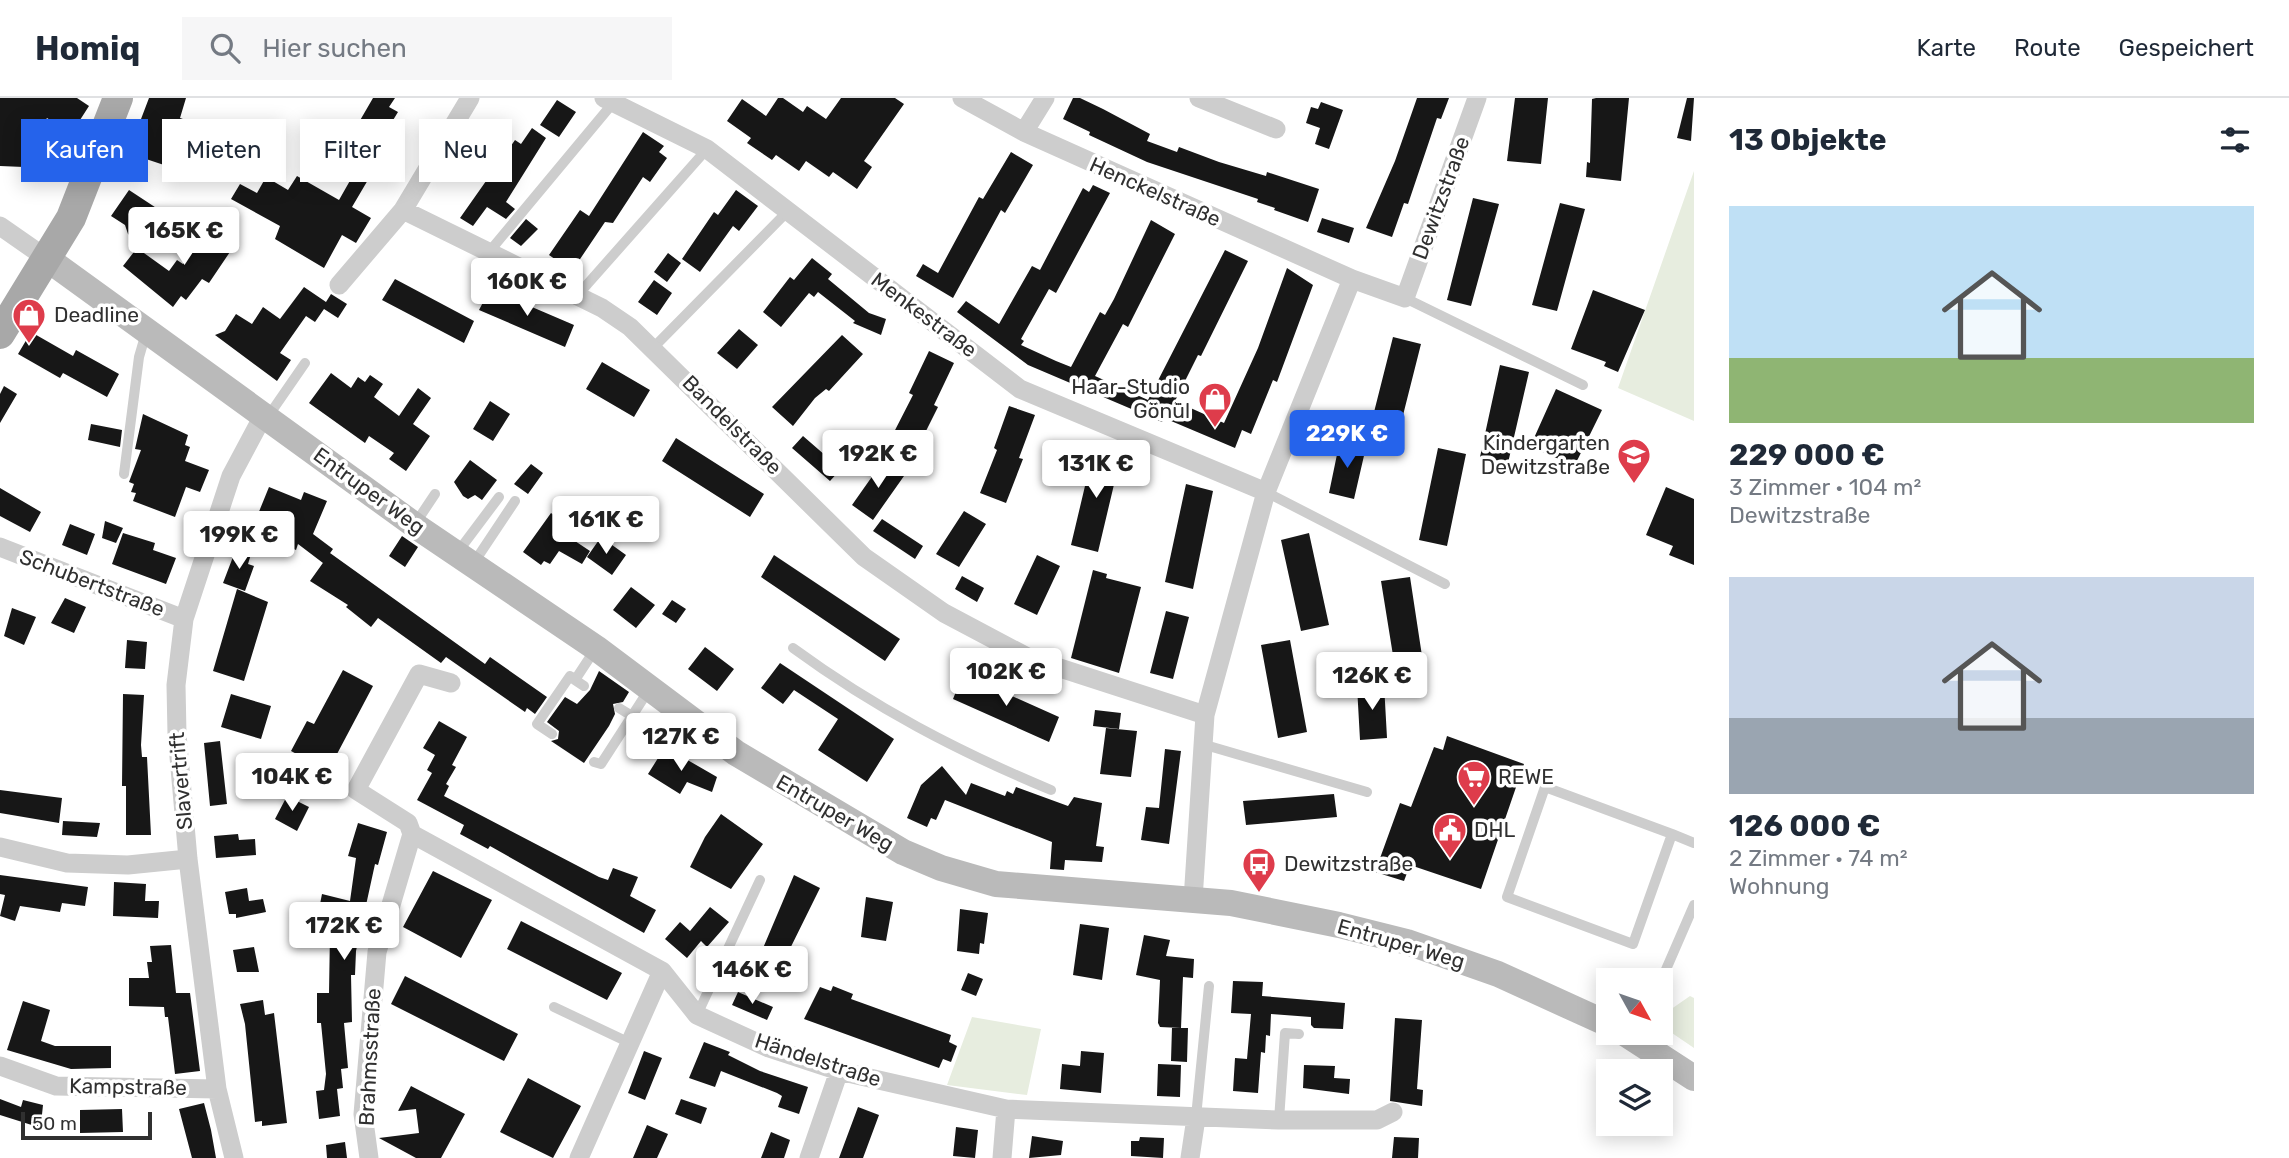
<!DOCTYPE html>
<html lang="de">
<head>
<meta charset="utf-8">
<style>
	:root { --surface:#fff; --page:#f6f6f7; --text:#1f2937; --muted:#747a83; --line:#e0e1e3; --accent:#2563eb }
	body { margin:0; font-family:Rubik,sans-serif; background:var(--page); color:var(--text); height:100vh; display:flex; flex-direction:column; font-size:26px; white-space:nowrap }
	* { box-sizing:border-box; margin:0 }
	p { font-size:23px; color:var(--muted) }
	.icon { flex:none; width:38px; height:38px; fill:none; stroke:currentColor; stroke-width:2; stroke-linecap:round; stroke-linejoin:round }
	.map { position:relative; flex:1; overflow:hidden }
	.sheet { display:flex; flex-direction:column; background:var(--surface); width:595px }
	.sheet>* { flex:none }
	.hud { position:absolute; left:21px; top:21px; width:665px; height:63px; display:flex; gap:14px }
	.needle { width:46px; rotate:130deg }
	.buttons { position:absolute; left:1596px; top:870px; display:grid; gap:14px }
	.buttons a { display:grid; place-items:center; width:77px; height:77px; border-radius:0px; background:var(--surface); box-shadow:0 4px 18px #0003; font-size:35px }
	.scale { position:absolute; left:21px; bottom:18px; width:131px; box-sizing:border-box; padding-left:7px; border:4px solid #303030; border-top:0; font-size:19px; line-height:24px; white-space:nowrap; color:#303030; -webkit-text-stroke:5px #fff; paint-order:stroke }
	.price { position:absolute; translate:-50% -60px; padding:0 16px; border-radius:7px; background:#fff; color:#222; font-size:23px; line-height:46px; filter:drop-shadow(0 2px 4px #0008) }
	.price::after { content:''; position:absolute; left:50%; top:42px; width:21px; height:16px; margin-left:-10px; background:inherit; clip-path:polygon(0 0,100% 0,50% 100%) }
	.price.selected { background:var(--accent); color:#fff }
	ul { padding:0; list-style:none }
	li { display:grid; align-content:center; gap:14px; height:371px; padding:0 35px }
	li span { display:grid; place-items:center; height:217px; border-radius:0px; color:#555 }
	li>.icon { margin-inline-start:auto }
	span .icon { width:126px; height:126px; fill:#fffc; stroke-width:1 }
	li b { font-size:30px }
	h2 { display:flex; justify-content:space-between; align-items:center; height:84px; padding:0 35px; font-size:30px }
	.pill { padding:0 24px; border-radius:0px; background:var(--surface); box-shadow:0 4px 18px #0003; font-size:24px; line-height:63px }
	.pill.selected { background:var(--accent); color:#fff }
	header { display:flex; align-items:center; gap:42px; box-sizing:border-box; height:98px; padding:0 35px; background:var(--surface); border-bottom:2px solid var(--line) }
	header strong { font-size:33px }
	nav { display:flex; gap:38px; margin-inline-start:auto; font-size:24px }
	.search { width:490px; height:63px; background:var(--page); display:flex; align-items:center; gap:18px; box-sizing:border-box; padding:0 24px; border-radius:0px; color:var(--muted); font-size:26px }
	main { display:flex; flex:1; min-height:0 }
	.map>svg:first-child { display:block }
</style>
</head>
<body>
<header>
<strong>Homiq</strong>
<div class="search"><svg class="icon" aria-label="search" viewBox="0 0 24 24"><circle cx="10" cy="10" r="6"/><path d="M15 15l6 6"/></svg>Hier suchen</div>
<nav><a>Karte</a><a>Route</a><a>Gespeichert</a></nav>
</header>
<main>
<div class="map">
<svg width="1694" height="1060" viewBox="0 0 1694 1060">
	<rect width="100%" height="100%" fill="#fff"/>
	<path fill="#e7eddf" d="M1694 73V323L1618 290Z
		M1690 898 1694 900V950L1672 935 1667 914Z
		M972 919 1041 931 1027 997 947 987Z"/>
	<path fill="#171717" d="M0 0H77L89 8 71 36 47 20 24 56V69L0 68Z
		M149 0H186L180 20 189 23 170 69 137 58 139 52 130 50Z
		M373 0H395L389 9 398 14 367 65 375 70 352 109 371 120 356 145 342 137 324 170 275 141 280 128 231 101 240 86 257 95 266 79 288 92 297 78 339 102 360 65 344 55V50Z
		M778 0H783L803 14 807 8 826 21 841 0H895L904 6 864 63 872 69 857 91 833 74 829 79 806 63 799 73 776 57 772 62 747 45 751 40 727 23 742 1 766 18Z
		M1073 0H1080L1103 11 1150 36 1147 43 1177 54 1179 49 1219 64 1266 78 1267 74 1319 91 1308 124 1274 112 1275 110 1257 104 1258 101 1147 64 1089 37 1090 34 1063 21Z
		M1417 0H1449L1441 21 1437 20 1408 106 1404 105 1392 139 1366 130 1395 63Z
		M1515 0H1548L1541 66 1507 63Z
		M1596 0H1629L1621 83 1586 79 1587 64 1590 65 1592 1Z
		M1687 0H1694L1691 43 1677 40Z
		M557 2 576 14 559 39 540 27Z
		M1321 4 1343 12 1329 51 1315 46 1320 30 1306 25 1311 9 1318 11Z
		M532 30 546 40 506 104 515 111 506 121 487 109 473 128 460 120 515 42 521 46Z
		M643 34 664 48 659 54 667 60 650 84 643 79 613 125 605 124 572 173 549 157 580 112 589 118Z
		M1011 54 1033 67 1005 115 1001 112 953 200 916 178 923 166 938 175 979 99 983 101Z
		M1093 87 1110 95 1056 195 1049 191 1021 241 1024 243 1021 247 1056 263 1071 269 1100 214 1105 217 1114 201 1151 122 1175 136 1128 229 1123 226 1095 278 1148 302 1225 152 1248 163 1201 258 1198 257 1175 303 1224 325 1258 250 1287 170 1313 187 1277 284 1273 282 1251 336 1242 332 1235 350 1164 320 1162 324 1028 267 957 214 966 203 999 226 1032 168 1040 172 1083 90 1089 94Z
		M129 92 167 117 146 149 128 136 125 127 111 118Z
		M736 92 758 108 739 133 733 128 700 174 682 161 714 114 718 117Z
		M1473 100 1499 106 1471 208 1447 202Z
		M1560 105 1585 111 1557 213 1532 207Z
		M1322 120 1354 130 1349 145 1317 134Z
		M526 121 538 131 521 148 510 140Z
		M212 126 238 142 209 185 202 181 186 202 181 198 173 209 123 168 137 150 169 173 177 162 183 166Z
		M668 155 681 165 667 184 654 174Z
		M812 160 832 176 828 181 869 215 886 221 881 237 853 225 855 223 818 194 814 199 809 195 781 229 763 214 790 179 794 182Z
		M395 181 474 223 464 245 382 202Z
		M654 182 672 195 657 217 638 204Z
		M304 189 326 204 331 196 347 206 338 220 324 211 315 224 306 218 280 255 291 262 277 283 215 237 225 233 236 216 252 226 263 209 280 221Z
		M490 191 574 227 565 249 479 212Z
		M1593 192 1645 212 1618 274 1604 268 1606 264 1571 251Z
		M739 231 758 247 737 271 717 255Z
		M31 234 73 258 76 252 119 276 107 299 63 275 60 280 18 256Z
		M842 237 863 256 829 293 826 291 815 300 793 328 772 309Z
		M1393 239 1421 246 1398 337 1370 330Z
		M929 253 954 265 934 307 938 309 917 351 892 338 913 297 909 295Z
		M602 264 650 292 634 319 586 291Z
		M1500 267 1529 274 1508 365 1480 359Z
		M331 275 351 290 358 279 365 284 370 277 383 286 374 299 399 318 418 290 431 300 413 326 430 338 406 373 389 361 394 355 369 338 365 345 309 305Z
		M4 288 17 296 0 325V296Z
		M1556 291 1602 312 1572 373 1557 366 1559 361 1530 349Z
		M490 303 510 316 493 343 473 331Z
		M1009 308 1035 317 1019 360 1023 361 1006 405 980 395 997 352 994 350Z
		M143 316 188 337 185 347 190 349 185 363 209 372 200 394 186 389 175 419 133 403 136 395 131 394 134 386 129 384 141 352 135 351Z
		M91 326 122 332 120 349 88 342Z
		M803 338 841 371 830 383 792 350Z
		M676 340 764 396 750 419 662 363Z
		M1340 342 1366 349 1354 401 1329 395Z
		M1094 350 1121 357 1098 454 1071 447Z
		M1438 350 1466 356 1447 448 1419 442Z
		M470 362 497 382 482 402 475 397 468 401 463 398 454 384Z
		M883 363 904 378 873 422 852 407Z
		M531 366 543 375 528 396 514 386Z
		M1186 386 1213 393 1193 491 1165 484Z
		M269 389 301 402 304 394 327 403 313 436 333 451 323 465 298 446 296 452 282 446 287 434 256 421Z
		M1666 389 1694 401V467L1669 457 1673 448 1646 437Z
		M0 390 41 414 30 434 0 418Z
		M964 413 986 426 959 469 936 456Z
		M551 415 566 426 561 432 569 439 590 453 582 466 559 453 550 466 544 463 541 467 523 454Z
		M882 421 923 448 915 461 873 433Z
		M105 423 123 430 116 445 102 440Z
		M70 426 95 436 87 457 62 447Z
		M123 435 155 445 153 452 176 460 166 486 112 466Z
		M1309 435 1329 527 1301 533 1281 442Z
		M402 438 418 449 405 469 389 458Z
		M601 439 626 457 612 477 587 459Z
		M236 451 251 456 248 466 254 468 245 493 223 485Z
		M330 455 485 566 490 559 547 599 535 616 527 610 525 614 446 559 441 565 378 520 371 529 346 509 348 507 310 483Z
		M774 457 900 541 885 563 761 479Z
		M1037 457 1060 468 1037 517 1014 506Z
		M1093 472 1107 476 1106 480 1141 489 1119 575 1071 560Z
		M962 478 984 490 977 504 955 491Z
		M1410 479 1424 571 1396 576 1381 483Z
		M631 489 655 507 636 530 613 512Z
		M237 491 268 504 244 583 213 573Z
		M65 500 86 509 74 535 51 525Z
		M672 502 686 511 676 525 662 516Z
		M12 510 36 519 24 547 4 538Z
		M1166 513 1189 519 1173 581 1150 575Z
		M127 542 147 544 145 571 125 570Z
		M1290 542 1307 634 1278 640 1261 547Z
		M705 549 734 571 717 593 688 571Z
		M780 565 894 641 867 684 818 652 838 621 794 592 783 606 761 590Z
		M343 572 373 588 328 673 291 653 307 623 314 626Z
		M599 573 629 594 623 604 613 606 615 616 609 628 584 665 551 643 558 641 559 633 547 624 565 599 577 606 590 592Z
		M963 576 1059 619 1049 644 953 601Z
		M1384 586 1387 640 1360 642 1357 588Z
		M123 596 144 597 141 647 142 659H147L151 737H126V688H122Z
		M231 596 271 608 261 641 221 629Z
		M1095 612 1121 615 1119 631 1093 628Z
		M439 623 467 639 452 667 456 669 446 686 449 688 444 698 599 779 608 782 613 770 638 779 630 798 656 812 644 835 490 748 488 751 460 736 464 727 417 702 432 675 427 672 435 657 423 650Z
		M649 626 666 634 655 651 642 642Z
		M1106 630 1137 633 1131 679 1100 676Z
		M1447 638 1524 666 1481 791 1410 767 1404 783 1375 774 1400 705 1411 709 1434 649 1443 652Z
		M220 643 227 706 210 708 204 645Z
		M665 649 717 679 712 694 687 684 680 696 648 676Z
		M1165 651 1181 653 1169 746 1141 742 1146 709 1159 710Z
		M942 668 966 697 971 685 1005 698 1007 693 1013 696 1016 689 1068 708 1074 699 1102 705 1096 748 1104 749 1102 764 1065 762 1064 772 1050 771 1052 744 945 702 936 722 931 720 927 729 907 720 921 687Z
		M0 692 62 700 59 725 0 715Z
		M1334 696 1337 719 1246 727 1243 703Z
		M287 698 309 709 297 733 275 721Z
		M721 716 763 746 731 791 690 769 705 739Z
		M63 723 100 725 97 739 62 737Z
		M358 725 387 734 378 767 375 766 356 853 355 877H351L352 924 344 925 348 970 341 971 343 990 337 991 340 1018 319 1021 316 993 324 992 326 976 321 925H317V895H329L330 834 315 831 322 796 350 803 356 760 348 758Z
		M238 736 239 742 255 741 256 757 216 760 214 738Z
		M433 773 492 802 461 860 403 829Z
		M0 777 88 789 85 808 62 805 60 814 20 808 15 823 0 818 5 797 0 796Z
		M794 777 820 790 776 879 755 869Z
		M114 784 146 786 145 803H159L158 820 113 818Z
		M247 790 249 803 263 801 266 814 236 820V816H229L225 794Z
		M866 799 893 804 886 843 861 839Z
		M710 809 729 824 707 849 701 843 687 860 665 841 680 824 690 833Z
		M960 811 988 815 984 846 980 845 979 856 957 853Z
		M521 823 622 875 607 902 507 851Z
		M1080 826 1109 830 1102 882 1073 877Z
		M1144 837 1170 842 1166 858 1194 861 1193 880 1183 879 1181 930 1160 929 1158 925 1160 882 1136 877Z
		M171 847 176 895H190L200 973 175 976 168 919H165L164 909 129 908V880H149L147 864H152L150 848Z
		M254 849 259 874H237L233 852Z
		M968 875 983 881 976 898 961 892Z
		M405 878 518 936 504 963 391 906Z
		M1233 883 1263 884 1262 898 1345 905 1343 931 1314 930 1311 927V919L1271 916 1270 938 1266 937 1265 955 1261 954 1258 995 1233 993 1235 960 1247 961 1251 916 1231 915Z
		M833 888 853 896 851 901 951 937 949 944 957 948 951 964 943 961 939 970 804 921 820 889 831 893Z
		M738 894 773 909 767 922 732 907Z
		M263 902 265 917 274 915 287 1025 262 1028V1023L255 1024 245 926 240 906Z
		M23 903 50 912 41 943 55 948H111V970L71 971 7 952Z
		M1395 920 1422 922 1417 991 1423 992 1422 1008 1390 1003Z
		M1172 929 1188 930 1187 964 1171 963Z
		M704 944 730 954 728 957 760 973 808 989 799 1016 778 1009 782 998 777 995 721 973 715 989 689 980Z
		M644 953 662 960 645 1002 628 995Z
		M1081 953 1104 955 1101 995 1060 991 1062 966 1080 968Z
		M1158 966 1181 967 1180 999 1157 998Z
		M1304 967 1335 968 1334 980 1350 981 1349 996 1303 990Z
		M528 980 581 1008 553 1060 500 1034Z
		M411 988 465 1016 441 1060H416L379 1040 419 1035 416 1011 398 1013Z
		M0 1001 21 1009 23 1002 43 1007 41 1026 38 1029 0 1017Z
		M681 1001 707 1010 701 1026 675 1016Z
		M204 1005 211 1032 216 1060H192L179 1011Z
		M858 1009 879 1017 863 1060H839Z
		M122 1011 123 1034 80 1035V1012Z
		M647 1027 668 1036 657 1060H633Z
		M956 1029 978 1032 975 1060 953 1058Z
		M771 1034 790 1042 784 1060H761Z
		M1032 1038 1063 1043 1061 1057 1029 1060Z
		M1140 1039 1164 1040 1163 1060 1131 1058V1043H1139Z
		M1394 1039 1419 1040 1418 1060H1392Z
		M345 1044 347 1060H327L326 1047Z"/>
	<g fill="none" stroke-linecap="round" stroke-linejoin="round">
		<path stroke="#cdcdcd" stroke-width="10" d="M489 154 613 5
			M576 199 707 51
			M1405 200 1583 287
			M654 249 788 113
			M267 320 305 265
			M124 376 139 259 146 235
			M1266 394 1445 486
			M415 426 435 396
			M457 455 499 399
			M473 466 515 403
			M793 550C875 610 957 653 1051 692
			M584 588 575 582 596 550
			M619 610 632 618 650 590
			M552 636 537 626 570 578 575 582
			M1202 646 1367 694
			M594 664 601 666 632 618
			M1672 736 1633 846 1507 799 1545 689 1672 736 1694 745
			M1661 883 1694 807
			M554 909 630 945
			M697 917 760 782
			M1196 1019 1209 888
			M1279 1022 1285 935 1299 936"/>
		<path stroke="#cdcdcd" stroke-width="19" d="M604 0 707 51 1020 291 1266 394
			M962 0 1024 34 1352 181
			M1199 0 1276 31
			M1024 34 1045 0
			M403 112 602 210 630 229 864 459 944 515 1029 560 1205 617
			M0 128 46 160
			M339 187 403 112 470 0
			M0 449 184 521
			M451 585 419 576 356 692 408 725 412 736 662 873 697 917 769 950 839 973 1006 1011 1279 1022H1377L1393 1014
			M0 749 67 765 128 767 188 761
			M1193 802 1205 617 1266 394 1352 181 1405 200 1477 0
			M0 968 56 988 217 991
			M234 1060 217 991 188 761 177 636 176 587 184 521 231 378 263 318
			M369 1060 363 1016 377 854 412 736
			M579 1060 662 873
			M809 1060 839 973
			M1002 1060 1006 1011
			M1190 1060 1196 1020"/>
		<path stroke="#bababa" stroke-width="26" d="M46 160 420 431 596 550 736 655 903 754 941 770 996 786 1231 805 1339 827 1407 844 1498 876 1608 926
			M1623 934 1694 980"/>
		<path stroke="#a8a8a8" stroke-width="30" d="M0 236 71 120 118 0"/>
	</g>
	<defs>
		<symbol id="shop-pin" viewBox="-11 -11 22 30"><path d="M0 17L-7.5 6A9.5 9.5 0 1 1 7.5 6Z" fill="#de3c4b" stroke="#fff"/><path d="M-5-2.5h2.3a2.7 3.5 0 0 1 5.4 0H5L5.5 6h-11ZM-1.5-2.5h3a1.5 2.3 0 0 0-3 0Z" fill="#fff"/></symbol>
		<symbol id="school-pin" viewBox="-11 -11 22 30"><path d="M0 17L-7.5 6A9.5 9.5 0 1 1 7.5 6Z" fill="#de3c4b" stroke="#fff"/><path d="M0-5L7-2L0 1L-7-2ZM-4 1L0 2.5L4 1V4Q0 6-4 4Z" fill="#fff"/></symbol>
		<symbol id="supermarket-pin" viewBox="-11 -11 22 30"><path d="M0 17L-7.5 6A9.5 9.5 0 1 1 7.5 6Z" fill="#de3c4b" stroke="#fff"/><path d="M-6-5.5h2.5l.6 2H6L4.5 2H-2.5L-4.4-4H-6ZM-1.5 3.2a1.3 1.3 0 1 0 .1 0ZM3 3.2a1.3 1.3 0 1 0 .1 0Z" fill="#fff"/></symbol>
		<symbol id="civic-pin" viewBox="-11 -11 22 30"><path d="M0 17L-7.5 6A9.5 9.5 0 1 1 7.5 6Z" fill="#de3c4b" stroke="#fff"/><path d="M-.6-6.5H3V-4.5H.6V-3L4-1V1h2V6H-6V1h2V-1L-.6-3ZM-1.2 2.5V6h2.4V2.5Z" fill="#fff"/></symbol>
		<symbol id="bus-pin" viewBox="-11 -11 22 30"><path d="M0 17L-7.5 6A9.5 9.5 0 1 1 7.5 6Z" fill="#de3c4b" stroke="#fff"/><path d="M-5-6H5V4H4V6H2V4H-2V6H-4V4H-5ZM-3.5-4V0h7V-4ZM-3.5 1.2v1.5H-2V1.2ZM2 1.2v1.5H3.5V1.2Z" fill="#fff"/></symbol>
	</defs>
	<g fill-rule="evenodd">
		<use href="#shop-pin" x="10" y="198" width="38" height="52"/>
		<use href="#shop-pin" x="1196" y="282" width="38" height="52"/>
		<use href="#school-pin" x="1615" y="338" width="38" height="52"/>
		<use href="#supermarket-pin" x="1455" y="660" width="38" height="52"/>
		<use href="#civic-pin" x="1431" y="713" width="38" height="52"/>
		<use href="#bus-pin" x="1240" y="747" width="38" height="52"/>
	</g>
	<g text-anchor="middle" stroke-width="7" stroke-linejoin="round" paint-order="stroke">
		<g font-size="21" fill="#303030" stroke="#fff">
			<text transform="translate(1155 94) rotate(24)" y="7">Henckelstraße</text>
			<text transform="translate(1441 100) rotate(-70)" y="7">Dewitzstraße</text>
			<text transform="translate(924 217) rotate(37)" y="7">Menkestraße</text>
			<text transform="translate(732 327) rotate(45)" y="7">Bandelstraße</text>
			<text transform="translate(369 393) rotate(36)" y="7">Entruper Weg</text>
			<text transform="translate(92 485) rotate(21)" y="7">Schubertstraße</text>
			<text transform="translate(181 683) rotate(-95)" y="7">Slavertrift</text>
			<text transform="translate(835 715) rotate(30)" y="7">Entruper Weg</text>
			<text transform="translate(1401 846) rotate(16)" y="7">Entruper Weg</text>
			<text transform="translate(370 959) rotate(-87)" y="7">Brahmsstraße</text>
			<text transform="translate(818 962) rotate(18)" y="7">Händelstraße</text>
			<text transform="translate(128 989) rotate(1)" y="7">Kampstraße</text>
		</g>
		<g font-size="21" fill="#303030" stroke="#fff" text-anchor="start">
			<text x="54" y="224">Deadline</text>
			<text x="1190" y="296" text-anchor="end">Haar-Studio<tspan x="1190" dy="24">Gönül</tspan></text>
			<text x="1610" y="352" text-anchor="end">Kindergarten<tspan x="1610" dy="24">Dewitzstraße</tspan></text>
			<text x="1498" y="686">REWE</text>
			<text x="1474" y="739">DHL</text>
			<text x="1284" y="773">Dewitzstraße</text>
		</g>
	</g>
</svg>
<div class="buttons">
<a><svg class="needle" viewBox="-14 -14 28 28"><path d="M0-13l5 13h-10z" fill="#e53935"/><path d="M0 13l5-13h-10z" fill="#747a83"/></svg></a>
<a><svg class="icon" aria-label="layers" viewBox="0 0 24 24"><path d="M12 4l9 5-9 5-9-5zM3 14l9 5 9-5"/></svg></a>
</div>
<div class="scale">50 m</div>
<b class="price" style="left:184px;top:169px">165K €</b>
<b class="price" style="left:527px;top:220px">160K €</b>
<b class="price selected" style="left:1347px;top:372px">229K €</b>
<b class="price" style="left:878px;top:392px">192K €</b>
<b class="price" style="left:1096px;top:402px">131K €</b>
<b class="price" style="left:606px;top:458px">161K €</b>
<b class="price" style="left:239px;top:473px">199K €</b>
<b class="price" style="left:1006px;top:610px">102K €</b>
<b class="price" style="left:1372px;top:614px">126K €</b>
<b class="price" style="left:681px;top:675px">127K €</b>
<b class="price" style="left:292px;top:715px">104K €</b>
<b class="price" style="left:344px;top:864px">172K €</b>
<b class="price" style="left:752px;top:908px">146K €</b>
<div class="hud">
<a class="pill selected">Kaufen</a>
<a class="pill">Mieten</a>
<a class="pill">Filter</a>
<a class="pill">Neu</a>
</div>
</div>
<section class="sheet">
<h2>13 Objekte<svg class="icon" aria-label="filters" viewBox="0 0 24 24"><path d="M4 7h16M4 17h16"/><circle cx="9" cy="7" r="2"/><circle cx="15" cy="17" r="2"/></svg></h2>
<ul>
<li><span style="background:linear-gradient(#bfe0f5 70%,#8fb573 0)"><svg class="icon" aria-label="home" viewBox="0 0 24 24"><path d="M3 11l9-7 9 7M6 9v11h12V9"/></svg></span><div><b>229 000 €</b><p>3 Zimmer · 104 m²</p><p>Dewitzstraße</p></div></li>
<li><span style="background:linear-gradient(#c9d6e8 65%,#9aa5b1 0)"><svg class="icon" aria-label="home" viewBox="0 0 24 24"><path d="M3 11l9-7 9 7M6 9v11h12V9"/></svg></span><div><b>126 000 €</b><p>2 Zimmer · 74 m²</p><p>Wohnung</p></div></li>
</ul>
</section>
</main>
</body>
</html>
